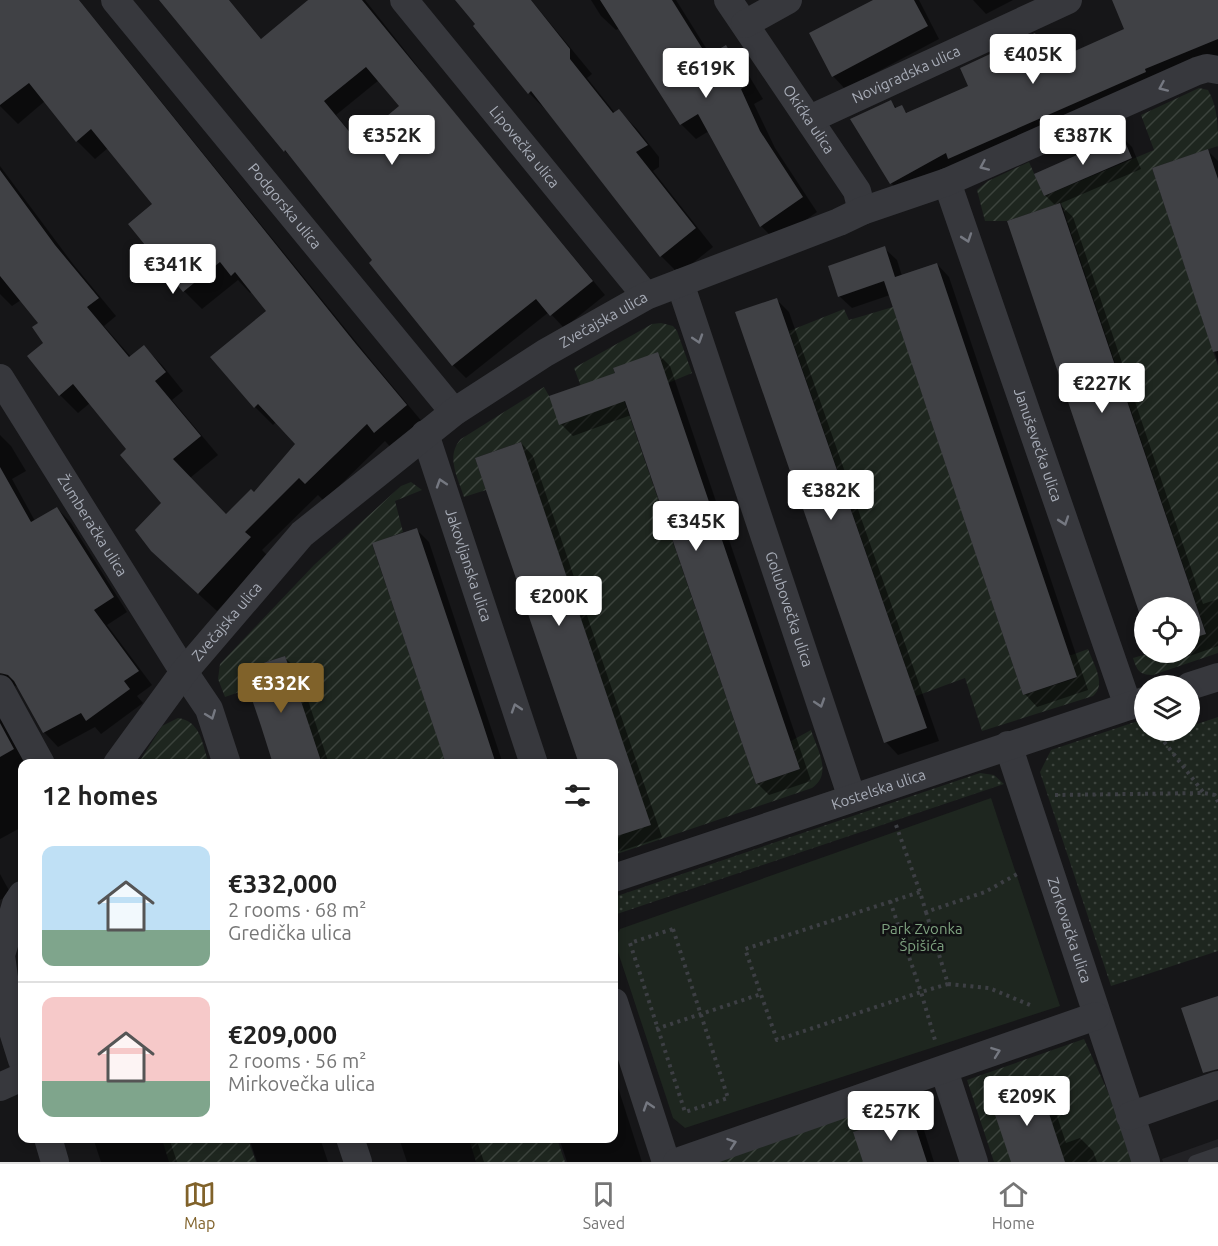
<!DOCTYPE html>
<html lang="en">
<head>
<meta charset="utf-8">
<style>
	:root { --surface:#fff; --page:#f6f6f6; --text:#222; --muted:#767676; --line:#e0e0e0; --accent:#80622a }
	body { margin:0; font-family:Ubuntu,sans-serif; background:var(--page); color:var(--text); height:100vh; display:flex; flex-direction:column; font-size:22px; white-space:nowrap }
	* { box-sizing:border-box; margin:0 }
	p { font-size:20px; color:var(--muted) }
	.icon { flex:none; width:33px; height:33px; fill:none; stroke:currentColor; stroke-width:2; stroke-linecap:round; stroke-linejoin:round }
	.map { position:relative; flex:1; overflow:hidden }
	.details { position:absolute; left:18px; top:759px; width:600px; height:384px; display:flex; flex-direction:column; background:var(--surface); border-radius:12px; box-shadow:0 3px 9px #0003 }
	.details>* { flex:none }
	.buttons { position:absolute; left:1134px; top:597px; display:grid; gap:12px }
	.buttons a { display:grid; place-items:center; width:66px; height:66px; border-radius:50%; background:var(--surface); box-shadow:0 3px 9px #0003; font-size:30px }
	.price { position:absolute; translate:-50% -51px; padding:0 14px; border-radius:6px; background:#fff; color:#222; font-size:20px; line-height:39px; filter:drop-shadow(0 2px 3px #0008) }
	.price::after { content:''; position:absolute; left:50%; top:36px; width:18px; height:14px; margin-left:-9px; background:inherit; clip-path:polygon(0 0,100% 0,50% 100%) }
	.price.on { background:var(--accent); color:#fff }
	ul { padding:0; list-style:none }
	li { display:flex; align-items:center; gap:18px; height:150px; padding:0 24px }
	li+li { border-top:2px solid var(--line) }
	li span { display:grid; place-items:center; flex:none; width:168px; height:120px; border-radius:12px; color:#555 }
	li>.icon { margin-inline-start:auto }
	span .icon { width:72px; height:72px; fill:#fffc; stroke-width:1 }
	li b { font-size:26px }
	h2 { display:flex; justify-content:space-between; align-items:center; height:72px; padding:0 24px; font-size:26px }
	.menu { display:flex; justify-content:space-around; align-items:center; height:84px; border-top:2px solid var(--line); background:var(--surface); font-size:16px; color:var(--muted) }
	.menu a { display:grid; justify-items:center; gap:3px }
	.menu .on { color:var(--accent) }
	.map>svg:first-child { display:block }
</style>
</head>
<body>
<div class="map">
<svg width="1218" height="1162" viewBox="0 0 1218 1162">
	<defs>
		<pattern id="grass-dots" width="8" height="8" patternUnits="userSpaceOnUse" patternTransform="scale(1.5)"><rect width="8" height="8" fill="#1e261f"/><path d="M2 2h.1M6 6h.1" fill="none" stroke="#3c433d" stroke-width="1.8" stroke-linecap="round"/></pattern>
		<pattern id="garden-furrows" width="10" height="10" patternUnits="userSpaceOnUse" patternTransform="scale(1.5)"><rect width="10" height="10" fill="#1e261f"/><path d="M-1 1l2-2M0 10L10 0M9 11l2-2" fill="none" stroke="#3c433d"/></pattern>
	</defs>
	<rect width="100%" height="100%" fill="#161618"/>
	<path fill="#222225" d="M1218 1139V1162H1163L1162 1159Z"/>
	<path fill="url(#grass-dots)" d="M1190 704 1197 724 1218 717V951L1111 986 1040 772 1051 750 1144 719V730H1190Z
		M980 773 994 775 1004 784 614 915V897Z"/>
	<path fill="#1e261f" d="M991 798 1060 1006 685 1128 673 1118 614 940 620 929Z"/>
	<path fill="url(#garden-furrows)" d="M1199 88 1208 90C1218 107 1218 127 1218 146L1152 168 1218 366V653L1153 675C1139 675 1137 670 1133 658L1150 653 1190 652V639L1206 633 1061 203 1007 221H985L977 190 988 181 1029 162 1044 196 1154 150 1141 115Z
		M893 307 1023 695 1076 678 1069 656 1088 649C1093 663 1107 684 1093 696L982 731 965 678 916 696 789 331 844 309 849 320Z
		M661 323 673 326 677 331 692 373 668 383 613 368 756 784 800 769 791 741 811 730C817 749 833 774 812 788L614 855V837L650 824 521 442 475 458 486 490 464 497C458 478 445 456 461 439L544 387 549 396 591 413 574 368 652 324Z
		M411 482 422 490 395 501 403 532 372 544 446 763H322L285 656 242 670 248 689 225 697 218 679 220 664 314 565 401 486Z
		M178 718C200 721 202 742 208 761L201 764H138L162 726Z
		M1084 1039 1113 1103 1133 1162H994L967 1080Z
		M916 1094 928 1099 932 1105 854 1132 863 1162H713Z
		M162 1139H248L256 1162H169Z
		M469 1139H557L565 1162H476Z"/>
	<path fill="#0007" fill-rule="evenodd" d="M0 0H79L374 364 424 424 393 450 385 441 324 501 318 495 262 550 268 556 217 611 171 569 163 503 128 449 90 403 78 413 60 395 40 323 21 300 12 306 0 294V166L73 264 116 316 104 326 131 357 144 347 162 365 183 391 172 400 218 455 190 478 226 516 254 494 297 444 276 422 273 425 255 407 268 311 252 291 250 293 238 280 202 309 184 291 130 225 154 204 108 148 95 159 77 141 45 101 18 124 0 106Z
		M161 0H229L262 40 308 2 307 0H365L422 72 421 73 605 295 564 328 549 312 466 378 453 365 374 260 298 164 285 151ZM379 80 401 106 358 142 336 115Z
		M457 0H531L592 74 587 78 615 113 619 111 637 129 659 157V167L653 171 713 247 679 274 661 256 547 111 529 93Z
		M591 0H676L711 56 726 47 740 61 763 99 754 104 775 148 817 212 776 241 761 226 709 131 696 139 681 124 620 28 616 30 601 16Z
		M876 0H919L939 39 845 89 833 76Z
		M973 0H1013L986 14Z
		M1150 0H1218V69L912 205 891 183V102L898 109 901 107 908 114 970 87 1035 35 1058 60 1126 29Z
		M1122 137 1132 147 1141 169 1059 204 1073 217 1203 604 1218 599V646L1167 664 1156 652H1190V608H1144V622L1009 222 1056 206 1045 195Z
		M1208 151 1218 161V362L1154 169Z
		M884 248 897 260 902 276 937 264 949 277 1088 690 1037 707 1025 694 890 295 852 308 839 296Z
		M777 300 789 312 939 741 898 755 886 742Z
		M658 354 670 366 811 781 769 795 757 783 631 415 573 436 561 424 617 374Z
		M0 435 11 446 26 471 12 479 35 521 57 508 71 523 127 612 107 625 152 685 137 696 143 703 101 734 95 727 58 747 44 732 20 687 15 686 0 672Z
		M521 443 533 456 662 837 618 852 614 847V764Z
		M416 529 429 542 503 764H448Z
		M285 658 298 670 329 764H275Z
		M0 719 6 725 27 763 22 764V827L0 839Z
		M0 874 11 894 0 900Z
		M614 1075 642 1162H567L559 1138H614Z
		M1038 1085 1051 1098 1066 1143 1080 1138 1093 1151 1097 1162H1013Z
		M910 1114 923 1127 934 1162H865Z
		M93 1138H169L177 1162H101Z
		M249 1138H320L328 1162H257Z
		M399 1138H476L484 1162H407Z"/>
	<path fill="#404145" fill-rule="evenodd" d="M0 0H79L356 344 407 405 374 433 367 424 305 484 299 478 245 532 251 537 198 594 151 551 135 530 161 503 120 455 126 449 73 384 59 396 27 356 43 343 32 327 38 323 0 276V170L55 245 99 298 87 307 129 357 144 345 166 372 155 381 201 436 173 459 226 514 251 489 254 492 295 444 258 404 254 408 210 357 266 311 235 272 231 276 220 262 183 292 128 224 152 204 91 129 76 142 29 83 0 105Z
		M159 0H229L261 39 308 0H362L593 281 550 316 536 299 452 366 369 263 372 260 285 150 284 152ZM366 67 399 106 357 141 324 101Z
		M455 0H531L570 49V59L613 113 619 109 648 145 636 152 696 228 660 257 531 91 528 94 473 26 475 24Z
		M600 0H672L707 56 726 45 749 84 741 89 760 131 803 197 760 227 698 114 680 125Z
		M873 0H914L928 26 832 77 809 33Z
		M1112 0H1218V39L1145 69 1146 72 948 159 946 153 890 184 850 119 891 100 895 108 902 105 906 113 968 86 960 68 1035 33 1048 63 1124 29Z
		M1122 135 1132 158 1044 196 1034 174Z
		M1208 149 1218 179V351L1213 352 1152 168Z
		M1060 203 1206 634 1190 639V608H1144V627L1007 221Z
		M885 246 895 277 937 263 1077 677 1023 695 884 281 838 297 828 266Z
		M777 298 927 728 884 743 735 312Z
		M658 352 800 769 756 784 625 401 559 425 549 396 615 373 613 368Z
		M521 442 651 825 614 837V764H579L475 458Z
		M0 467 31 522 57 507 114 597 94 610 139 671 124 681 130 689 86 721 81 713 43 733 14 681 8 675 0 673Z
		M417 528 482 721 496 764H446L372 543Z
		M285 656 296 686 322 764H273L261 726 242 670Z
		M0 723 14 749 0 757Z
		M1218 996V1069L1203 1073 1181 1008Z
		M1039 1083 1065 1162H1011L990 1100Z
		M911 1113 927 1162H863L853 1132Z"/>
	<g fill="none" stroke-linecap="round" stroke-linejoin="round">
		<path stroke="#3d3f44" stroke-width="4" stroke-dasharray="3 4.5" stroke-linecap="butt" d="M1155 730 1203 792
			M1055 795 1203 793 1215 795 1218 802
			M896 825 920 892
			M890 901 921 992 777 1040 745 949 920 892 926 912 985 892 1019 873
			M926 912 948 984 921 992 935 1040
			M673 929 728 1098 685 1112 630 943Z
			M948 984 989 988 1030 1005
			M656 1029 761 994"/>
		<path stroke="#37383d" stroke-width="14" d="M1195 1162 1218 1154"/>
		<g stroke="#37383d" stroke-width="28">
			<path id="s1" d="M115 0 454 412"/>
			<path id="s2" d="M404 0 646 296"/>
			<path id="s3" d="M728 0 857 191 862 211"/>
			<path d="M745 24 788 0"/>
			<path id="s4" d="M810 119 1068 0"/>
			<path id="s5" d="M947 182 1128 706"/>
			<path id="s6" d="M680 283 852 798"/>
			<path id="s7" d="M0 378 184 672 209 709 227 764"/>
			<path id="s8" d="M425 434 534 764"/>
			<path d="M1190 686 1218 677"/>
			<path d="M0 689 41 764"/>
			<path id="s9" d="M1008 745 1146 1162"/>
			<path id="s10" d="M117 764 184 672 302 534 454 412 545 353 646 296 839 222 862 211 947 182 1197 71 1207 68 1218 70"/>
			<path id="s11" d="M614 878 1144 701"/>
			<path d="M22 895 16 904 1 955 10 1022 22 1060"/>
			<path d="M614 1002 666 1162"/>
			<path d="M944 1070 974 1162"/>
			<path d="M0 1087 22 1077"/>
			<path d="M1130 1116 1218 1085"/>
			<path d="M48 1138 55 1162"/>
			<path d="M350 1138 358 1162"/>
			<path d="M677 1162 1096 1016"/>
		</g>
	</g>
	<defs><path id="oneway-chevron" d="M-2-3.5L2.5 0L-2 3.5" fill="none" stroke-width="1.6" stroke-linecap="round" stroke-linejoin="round" transform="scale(1.5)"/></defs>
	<g stroke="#757881">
		<use href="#oneway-chevron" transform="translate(1163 87) rotate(156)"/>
		<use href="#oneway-chevron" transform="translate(984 166) rotate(156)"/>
		<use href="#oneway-chevron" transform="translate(967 238) rotate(71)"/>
		<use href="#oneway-chevron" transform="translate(698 339) rotate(72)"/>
		<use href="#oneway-chevron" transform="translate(441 483) rotate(-108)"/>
		<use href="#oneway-chevron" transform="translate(1064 521) rotate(71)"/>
		<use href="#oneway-chevron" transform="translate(820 703) rotate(72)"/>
		<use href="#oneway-chevron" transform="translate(516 708) rotate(-108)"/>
		<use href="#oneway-chevron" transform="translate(211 715) rotate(69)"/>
		<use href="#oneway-chevron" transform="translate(996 1052) rotate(-20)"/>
		<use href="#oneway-chevron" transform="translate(648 1106) rotate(-108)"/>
		<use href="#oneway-chevron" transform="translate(732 1143) rotate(-19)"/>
	</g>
	<g text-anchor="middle" stroke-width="5" stroke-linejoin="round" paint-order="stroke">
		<g font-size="15" fill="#a8adb8" stroke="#111113">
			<text dy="5" stroke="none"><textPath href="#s4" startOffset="106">Novigradska ulica</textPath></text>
			<text dy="5" stroke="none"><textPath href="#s3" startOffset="144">Okićka ulica</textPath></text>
			<text dy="5" stroke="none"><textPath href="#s2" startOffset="190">Lipovečka ulica</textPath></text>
			<text dy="5" stroke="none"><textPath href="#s1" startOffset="267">Podgorska ulica</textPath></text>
			<text dy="5" stroke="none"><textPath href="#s10" startOffset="666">Zvečajska ulica</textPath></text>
			<text dy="5" stroke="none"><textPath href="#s5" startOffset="278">Januševečka ulica</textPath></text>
			<text dy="5" stroke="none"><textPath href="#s7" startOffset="174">Žumberačka ulica</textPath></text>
			<text dy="5" stroke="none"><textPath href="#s8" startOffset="138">Jakovljanska ulica</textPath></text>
			<text dy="5" stroke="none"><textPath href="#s6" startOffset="344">Golubovečka ulica</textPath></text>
			<text dy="5" stroke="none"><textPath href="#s10" startOffset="180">Zvečajska ulica</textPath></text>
			<text dy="5" stroke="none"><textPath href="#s11" startOffset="279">Kostelska ulica</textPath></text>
			<text dy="5" stroke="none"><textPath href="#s9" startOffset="195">Zorkovačka ulica</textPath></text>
		</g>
		<g font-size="15" fill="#7fa381" stroke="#111113">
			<text x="922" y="934">Park Zvonka<tspan x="922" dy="17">Špišića</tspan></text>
		</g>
	</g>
</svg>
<div class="buttons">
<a><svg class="icon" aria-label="locate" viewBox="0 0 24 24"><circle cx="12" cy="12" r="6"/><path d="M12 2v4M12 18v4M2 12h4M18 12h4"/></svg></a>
<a><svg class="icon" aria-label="layers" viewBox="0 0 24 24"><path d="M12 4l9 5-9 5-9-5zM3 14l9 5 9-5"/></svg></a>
</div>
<b class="price" style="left:1033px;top:85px">€405K</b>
<b class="price" style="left:706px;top:99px">€619K</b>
<b class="price" style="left:392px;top:166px">€352K</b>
<b class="price" style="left:1083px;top:166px">€387K</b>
<b class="price" style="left:173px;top:295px">€341K</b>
<b class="price" style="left:1102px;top:414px">€227K</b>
<b class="price" style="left:831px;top:521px">€382K</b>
<b class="price" style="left:696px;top:552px">€345K</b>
<b class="price" style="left:559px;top:627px">€200K</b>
<b class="price on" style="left:281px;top:714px">€332K</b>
<b class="price" style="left:1027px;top:1127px">€209K</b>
<b class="price" style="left:891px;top:1142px">€257K</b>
<section class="details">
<h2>12 homes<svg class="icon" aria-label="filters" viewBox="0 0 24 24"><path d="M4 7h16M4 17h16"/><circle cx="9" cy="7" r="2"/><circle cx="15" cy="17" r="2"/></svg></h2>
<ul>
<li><span style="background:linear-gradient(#bfe0f5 70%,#7fa58c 0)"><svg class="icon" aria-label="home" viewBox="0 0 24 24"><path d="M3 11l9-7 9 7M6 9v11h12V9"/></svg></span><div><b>€332,000</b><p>2 rooms · 68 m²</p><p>Gredička ulica</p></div></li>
<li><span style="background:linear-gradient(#f6c9c9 70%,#7fa58c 0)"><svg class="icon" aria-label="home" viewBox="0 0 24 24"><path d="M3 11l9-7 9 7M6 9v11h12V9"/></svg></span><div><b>€209,000</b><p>2 rooms · 56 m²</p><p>Mirkovečka ulica</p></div></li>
</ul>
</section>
</div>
<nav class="menu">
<a class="on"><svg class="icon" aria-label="map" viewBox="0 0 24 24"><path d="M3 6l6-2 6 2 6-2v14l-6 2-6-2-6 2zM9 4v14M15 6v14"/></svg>Map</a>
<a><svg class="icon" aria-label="saved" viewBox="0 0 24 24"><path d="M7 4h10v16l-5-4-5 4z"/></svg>Saved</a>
<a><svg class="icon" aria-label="home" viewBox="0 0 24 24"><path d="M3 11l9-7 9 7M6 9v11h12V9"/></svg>Home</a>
</nav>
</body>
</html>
